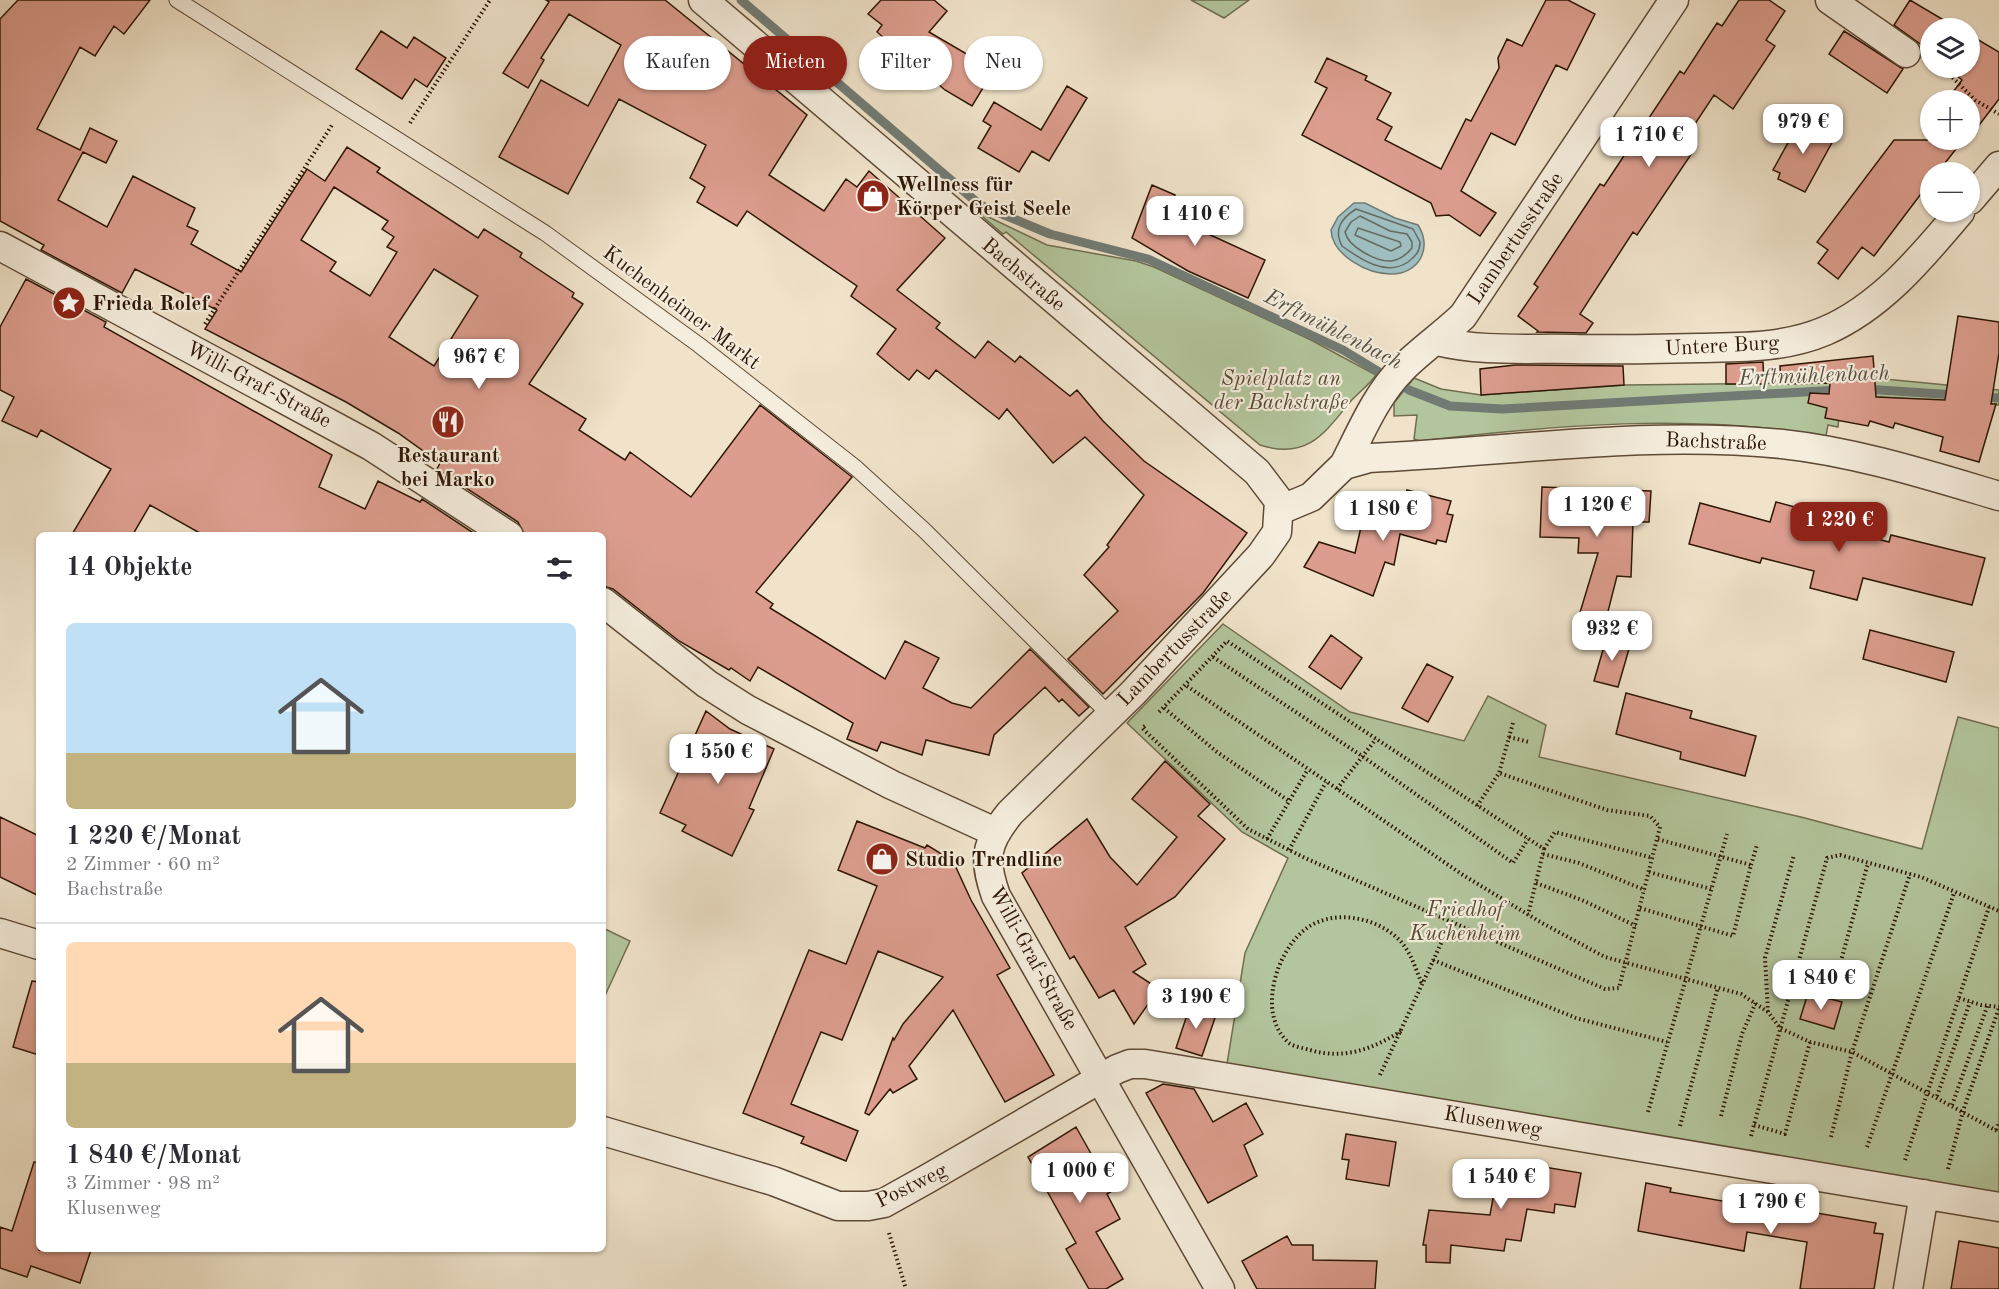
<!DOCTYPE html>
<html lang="de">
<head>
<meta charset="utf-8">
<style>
	:root { --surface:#fff; --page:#f2f2f3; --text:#2b2b33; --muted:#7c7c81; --line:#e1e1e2; --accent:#8f2418 }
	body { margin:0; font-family:"Old Standard TT",serif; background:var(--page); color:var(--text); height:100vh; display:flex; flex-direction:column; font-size:22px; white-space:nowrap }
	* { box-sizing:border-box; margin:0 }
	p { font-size:20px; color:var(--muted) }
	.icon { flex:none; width:33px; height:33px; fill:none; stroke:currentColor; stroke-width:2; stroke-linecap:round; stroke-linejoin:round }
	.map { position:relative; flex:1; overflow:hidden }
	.sheet { position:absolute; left:36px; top:532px; width:570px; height:720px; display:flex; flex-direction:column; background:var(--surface); border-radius:9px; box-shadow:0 2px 4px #0004 }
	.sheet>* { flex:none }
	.hud { position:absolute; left:624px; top:36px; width:570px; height:54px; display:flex; gap:12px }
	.tools { position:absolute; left:1920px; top:18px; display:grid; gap:12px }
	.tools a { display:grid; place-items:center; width:60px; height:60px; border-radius:50%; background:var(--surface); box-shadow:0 2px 4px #0004; font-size:30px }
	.price { position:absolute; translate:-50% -51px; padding:0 14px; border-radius:12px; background:#fff; color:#222; font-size:20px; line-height:39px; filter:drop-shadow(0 2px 3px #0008) }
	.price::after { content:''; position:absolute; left:50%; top:36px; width:18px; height:14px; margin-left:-9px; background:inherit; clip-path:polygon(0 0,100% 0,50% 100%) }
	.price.active { background:var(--accent); color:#fff }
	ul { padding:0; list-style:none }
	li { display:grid; align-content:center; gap:12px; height:318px; padding:0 30px }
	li+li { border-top:2px solid var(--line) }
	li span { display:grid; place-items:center; height:186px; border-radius:9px; color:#555 }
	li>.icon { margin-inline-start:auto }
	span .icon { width:108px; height:108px; fill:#fffc; stroke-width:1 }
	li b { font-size:26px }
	h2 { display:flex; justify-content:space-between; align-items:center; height:72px; padding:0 30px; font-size:26px }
	.chip { padding:0 21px; border-radius:27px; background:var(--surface); box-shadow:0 2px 4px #0004; font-size:21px; line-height:54px }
	.chip.active { background:var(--accent); color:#fff }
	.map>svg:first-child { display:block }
</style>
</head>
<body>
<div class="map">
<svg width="1999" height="1289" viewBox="0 0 1999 1289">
	<rect width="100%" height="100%" fill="#f0e3ca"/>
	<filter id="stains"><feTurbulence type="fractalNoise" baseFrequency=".00333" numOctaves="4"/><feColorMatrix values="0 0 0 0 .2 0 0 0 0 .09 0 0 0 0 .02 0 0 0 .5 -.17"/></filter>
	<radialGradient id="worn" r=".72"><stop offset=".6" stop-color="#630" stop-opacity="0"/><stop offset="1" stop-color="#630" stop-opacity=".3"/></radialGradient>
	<path fill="#b3c59c" stroke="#706e50" stroke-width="1.5" d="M1191 0H1249L1224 18Z
		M976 211 1047 245 1136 261 1154 267 1311 340 1376 375C1369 385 1358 393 1350 402 1324 434 1307 460 1260 445L1006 232 1003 234Z
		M1414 378 1441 389 1481 395 1624 385 1802 383 1874 378 1999 390V405L1850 395 1840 406 1838 427 1828 425 1826 436C1691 413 1556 425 1420 441L1414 439 1417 415 1394 416V403Z
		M1223 624 1350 712 1464 741 1488 696 1546 725 1539 757 1801 817 1922 849 1958 717 1999 728V1197L1227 1064 1245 953 1288 858 1242 832 1127 723Z
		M603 928 630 941 603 1000Z"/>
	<path fill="#9dbdbe" stroke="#717b74" stroke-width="1.5" d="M1354 203H1365L1395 218 1418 225C1433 248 1419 274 1391 274 1367 274 1332 255 1331 230L1338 217Z"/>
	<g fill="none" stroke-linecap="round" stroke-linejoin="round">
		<path stroke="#666a62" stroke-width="1.5" d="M1356 209 1413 229 1420 242C1420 251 1416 256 1408 262 1386 277 1360 259 1342 246 1333 229 1342 218 1356 209Z
			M1360 216 1390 231 1407 234 1412 242V248C1407 254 1400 260 1391 261 1377 262 1348 247 1345 232L1351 222Z
			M1358 228 1400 242 1401 246 1391 251 1355 235Z"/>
		<path stroke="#717b74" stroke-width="9" d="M741 0 980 205 1050 234 1148 259 1343 350 1409 390 1450 406 1502 409 1839 390
			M1865 389 1956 395
			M1982 397 1999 398"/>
	</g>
	<path fill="#dc9d8e" stroke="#2e1705" stroke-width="1.5" fill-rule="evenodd" d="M18 0H150L124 34 114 26 95 56 80 47 37 129 80 150 90 128 117 141 106 163 83 152 58 200 107 227 133 176 195 208 187 226 198 231 191 244 241 272 307 169 325 181 347 147 380 168 377 172 478 238 484 229 522 253 520 257 574 293 572 297 583 304 529 384 586 419 579 430 625 460 630 452 691 497 760 405 852 477 756 592 773 604 770 608 885 679 905 641 939 658 923 688 952 703 971 708 1030 649 1089 707 1079 716 1062 699 1059 702 1045 687 994 735 989 755 926 740 922 755 881 742 877 751 847 739 853 723 758 667 750 681 731 668 729 670 679 641 613 589 603 586V536H525L518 522 437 469 440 463 398 433 346 402 205 329 217 310 135 269 122 293 41 250 44 245 0 221V19ZM334 187 388 221 382 229 394 237 387 247 397 252 370 296 330 271 336 262 301 240ZM434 269 478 296 434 366 389 337Z
		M546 0H665L807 115 769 175 824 211 846 179 857 187 869 171 945 238 897 290 940 323 936 328 975 358 988 341 1015 362 1020 356 1070 396 1077 390 1103 421 1144 461 1247 533 1203 593 1103 694 1068 659 1118 611 1084 575 1109 547 1107 545 1144 495 1085 437 1053 463 1007 409 999 419 936 370 929 379 917 370 909 380 895 369 877 354 896 329 851 296 857 286 747 211 737 226 697 202 705 187 690 178 706 145 619 99 568 194 499 157 541 80 588 106 621 45 569 14 541 58 544 60 528 88 503 73 549 2Z
		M881 0H934L947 11 929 32 994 70 972 106 945 90 877 32 882 25 868 14Z
		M1546 0H1568L1595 14 1567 70 1556 65 1515 145 1491 133 1461 191 1496 213 1480 236 1449 215 1436 216 1431 203 1302 135 1327 88 1315 82 1327 58 1367 76 1365 80 1391 93 1377 119 1392 127 1385 140 1441 169 1466 119 1471 121 1499 68 1498 58 1507 39 1522 46Z
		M1739 0H1769L1785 11 1766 40 1775 46 1733 109 1714 95 1683 142 1694 150 1637 235 1633 232 1580 314 1593 323 1586 333 1537 332 1538 331 1518 316 1538 287 1534 284 1600 184 1604 186 1680 71 1684 74 1717 23 1722 26Z
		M1910 0 1952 25 1958 28H1930V51L1894 25Z
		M381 31 407 48 414 37 446 58 427 87 415 79 402 99 356 69Z
		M1844 31 1903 69 1887 93 1829 54Z
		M1970 35 1999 52V99L1970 137V100H1947L1962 80 1948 68H1970Z
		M1067 86 1087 98 1049 161 1032 151 1019 172 978 148 991 126 983 121 994 102 1041 130Z
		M1801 119 1835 137 1805 192 1778 179 1780 173 1773 170Z
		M1894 140H1963L1938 172H1930V182L1874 256 1862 247 1838 279 1818 263 1828 250 1817 242Z
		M1152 185 1175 195 1167 215 1265 260 1248 298 1188 271 1132 238Z
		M26 279 106 322 104 327 332 455 319 487 365 509 378 481 420 502 422 499 478 536H205L150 505 132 536H71L111 469 41 430 37 437 2 421 14 397 0 390V327Z
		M1958 316 1999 322V353L1991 404H1996L1979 462 1940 451 1943 437 1895 423 1893 428 1870 421 1868 426 1825 418 1827 408 1808 403 1810 393 1829 394 1830 383 1781 384 1780 366 1873 356 1876 397 1945 400Z
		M1763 362 1764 384H1726V364Z
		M1515 365 1623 366 1624 385 1481 395 1480 369Z
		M1542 487 1651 491 1649 522H1633L1631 577 1617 576 1602 635 1575 629 1598 553H1578L1579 538 1540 537Z
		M1407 490 1451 501 1447 514 1453 515 1446 542 1437 540 1436 544 1400 534 1394 565 1385 562 1373 596 1304 567 1319 542 1355 553 1365 510 1401 518Z
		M1776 502 1817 513 1814 522 1889 542 1891 535 1985 558 1972 605 1863 578 1857 600 1810 588 1814 571 1762 558 1760 563 1689 544 1700 503 1770 522Z
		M1870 630 1954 652 1946 682 1863 659Z
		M1331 635 1362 658 1341 689 1309 667Z
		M1607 636 1631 642 1618 687 1594 681Z
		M1427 664 1453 677 1428 722 1402 708Z
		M1626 693 1692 711 1690 718 1756 736 1745 776 1680 759 1681 752 1616 734Z
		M706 711 730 729 774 749 749 808 754 810 732 856 682 831 686 825 660 813Z
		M1165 761 1210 804 1198 816 1225 839 1175 897 1125 927 1146 964 1133 972 1159 989 1134 1024 1114 990 1099 998 1074 956 1070 959 1022 873 1087 819 1110 857 1137 885 1177 837 1132 799Z
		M0 817 39 836V896L0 877Z
		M857 821 925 848 927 845 953 861 971 900 1010 968 997 975 1054 1075 1005 1102 953 1010 909 1066 917 1079 893 1093 890 1089 869 1115 865 1113 893 1038 894 1040 903 1024 943 977 878 951 842 1040 821 1032 791 1104 858 1131 846 1161 801 1143 804 1137 743 1113 809 950 846 964 877 886 838 870Z
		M32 981 39 982V1055L13 1047Z
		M1808 993 1842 1002 1834 1029 1800 1019Z
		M1191 1003 1217 1012 1202 1056 1176 1048Z
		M1163 1084 1194 1089 1213 1122 1246 1103 1263 1134 1244 1145 1257 1176 1208 1203 1146 1093Z
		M1076 1127 1112 1191 1107 1194 1120 1219 1096 1232 1123 1279 1106 1289H1089L1066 1249 1076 1243 1028 1157Z
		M1346 1134 1396 1142 1389 1186 1346 1179 1349 1160 1342 1159Z
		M1500 1160 1581 1173 1575 1207 1555 1204 1554 1213 1527 1209 1521 1241 1506 1239 1504 1251 1451 1245 1450 1263 1426 1262V1245H1423L1429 1210 1490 1215Z
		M34 1162 39 1163V1250H91L80 1283 31 1266 27 1277 0 1268V1227L12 1231Z
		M1646 1183 1671 1188 1670 1192 1774 1210 1775 1206 1876 1223 1874 1233 1883 1234 1874 1289H1800L1807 1242 1747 1232 1744 1251 1638 1231Z
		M1287 1236 1292 1245H1313V1260L1377 1261 1375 1289H1257L1242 1261Z
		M1959 1241 1999 1248V1289H1951Z"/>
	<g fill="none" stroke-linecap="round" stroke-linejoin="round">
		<defs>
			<path id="service" d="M177 0 545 233 699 345 856 468 924 530 1109 714"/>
			<path id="minor" d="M703 0 1257 472 1279 501 1277 532 1261 555 1133 693 1010 813C985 844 983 859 996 896L1220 1289
				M1830 0 1906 53
				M1970 200 1999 166
				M0 246 371 446 509 536
				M1437 341C1481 352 1528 348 1573 349 1615 350 1658 349 1700 348 1743 347 1785 348 1825 331 1881 307 1922 257 1960 212
				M1344 465C1361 432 1376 395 1402 369 1421 350 1443 335 1463 316L1674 0
				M1280 510 1311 497 1344 465 1369 458C1507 452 1644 430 1782 444 1856 452 1928 475 1999 496
				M603 602 707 684 748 710 892 785 995 832
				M0 933 39 945
				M603 1131 773 1181 838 1206H868L884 1203 927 1179 1117 1069 1130 1064H1145L1999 1207
				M1908 1289 1924 1194"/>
		</defs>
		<use href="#service" stroke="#5e4a36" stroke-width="17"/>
		<use href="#minor" stroke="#5e4a36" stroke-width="31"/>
		<path stroke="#2e1705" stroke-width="4" stroke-dasharray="1.5 3" stroke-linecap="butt" d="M1943 68 1975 100 1999 114
			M410 123 490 0
			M205 324 332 125
			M1213 657 1362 756 1513 863 1528 839
			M1187 686 1463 875 1542 923 1605 957 1741 994 1768 1012 1780 1028 1810 1042 1852 1052 1999 1132
			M1164 708 1217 752 1289 801
			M1159 712 1227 641 1544 849 1528 915
			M1145 726 1142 728 1248 829 1305 858 1605 989 1619 988 1660 827 1650 816 1607 810 1499 773
			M1509 737 1529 742
			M1337 789 1376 739
			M1477 806 1499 773 1513 723
			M1267 839 1308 769
			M1544 849 1555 832 1653 858
			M1289 850 1326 782
			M1543 854 1579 863 1645 890
			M1751 865 1757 845
			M1649 872 1711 889
			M1536 883 1582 900 1636 926
			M1640 908 1733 936 1751 865 1657 839
			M1433 960 1576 1018 1667 1042
			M1795 983 1836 979 1868 863
			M1959 998 1981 1005 1999 1007
			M1768 1012 1765 958 1794 855
			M1401 1031C1373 1049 1344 1060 1310 1050 1304 1048 1294 1047 1289 1043 1257 1015 1275 956 1302 932 1329 907 1379 916 1402 943 1412 955 1416 970 1422 984
			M1380 1075 1451 922
			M1937 1096 1970 1002
			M1952 1105 1988 1004
			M1648 1112 1727 834
			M1721 1116 1742 1034 1756 1002
			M1754 1125 1785 1134 1810 1042
			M1680 1126 1718 987
			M1996 1130 1999 1122
			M1751 1136 1827 858 1840 855 1921 877 1999 911
			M1831 1137 1852 1052 1910 874
			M1867 1147 1954 893
			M1905 1160 1989 907
			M1948 1169 1963 1111 1999 1008
			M889 1233 906 1289"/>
		<use href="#service" stroke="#f5eddd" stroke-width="15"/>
		<use href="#minor" stroke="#f5eddd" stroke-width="28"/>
	</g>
	<defs>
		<symbol id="shop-disc" viewBox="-11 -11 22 22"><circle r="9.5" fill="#8f2418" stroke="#f5eddd"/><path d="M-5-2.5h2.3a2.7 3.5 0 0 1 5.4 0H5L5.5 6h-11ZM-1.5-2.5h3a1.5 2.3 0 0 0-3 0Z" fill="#fff"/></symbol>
		<symbol id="sight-disc" viewBox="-11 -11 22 22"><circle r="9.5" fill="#8f2418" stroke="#f5eddd"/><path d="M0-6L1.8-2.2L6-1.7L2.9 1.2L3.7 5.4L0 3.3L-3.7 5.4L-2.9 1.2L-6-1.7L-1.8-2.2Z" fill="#fff"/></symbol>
		<symbol id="restaurant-disc" viewBox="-11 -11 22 22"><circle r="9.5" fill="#8f2418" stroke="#f5eddd"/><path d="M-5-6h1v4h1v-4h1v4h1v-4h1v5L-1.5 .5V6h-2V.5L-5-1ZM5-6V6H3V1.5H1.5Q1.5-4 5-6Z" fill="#fff"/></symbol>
	</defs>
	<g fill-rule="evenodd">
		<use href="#shop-disc" x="854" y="177" width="38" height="38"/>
		<use href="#sight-disc" x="50" y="284" width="38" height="38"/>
		<use href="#restaurant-disc" x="429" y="403" width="38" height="38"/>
		<use href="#shop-disc" x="863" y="840" width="38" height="38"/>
	</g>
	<g text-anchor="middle" stroke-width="4.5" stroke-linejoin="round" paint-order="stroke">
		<g font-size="21" font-weight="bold" fill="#2e1705" stroke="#f5eddd" text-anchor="start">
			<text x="896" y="191">Wellness für<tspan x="896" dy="24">Körper Geist Seele</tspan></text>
			<text x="92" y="310">Frieda Rolef</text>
			<text x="448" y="462" text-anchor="middle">Restaurant<tspan x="448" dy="24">bei Marko</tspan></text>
			<text x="905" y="866">Studio Trendline</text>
		</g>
		<g font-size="21" fill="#2e1705" stroke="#f5eddd">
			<text transform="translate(1515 238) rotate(-56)" y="7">Lambertusstraße</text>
			<text transform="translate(1024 274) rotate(40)" y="7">Bachstraße</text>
			<text transform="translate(682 307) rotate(37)" y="7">Kuchenheimer Markt</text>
			<text transform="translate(1722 345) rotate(-3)" y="7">Untere Burg</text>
			<text transform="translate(259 384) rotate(28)" y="7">Willi-Graf-Straße</text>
			<text transform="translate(1716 441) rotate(2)" y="7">Bachstraße</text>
			<text transform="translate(1174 647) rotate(-46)" y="7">Lambertusstraße</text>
			<text transform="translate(1034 958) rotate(61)" y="7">Willi-Graf-Straße</text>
			<text transform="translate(1493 1121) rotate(10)" y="7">Klusenweg</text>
			<text transform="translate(911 1185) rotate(-26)" y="7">Postweg</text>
		</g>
		<g font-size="21" font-style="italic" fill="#564b32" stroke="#f5eddd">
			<text x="1281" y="385">Spielplatz an<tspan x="1281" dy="24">der Bachstraße</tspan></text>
			<text x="1465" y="916">Friedhof<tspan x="1465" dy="24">Kuchenheim</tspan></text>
		</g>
		<g font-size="22" font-style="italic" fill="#555146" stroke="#f5eddd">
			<text transform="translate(1334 328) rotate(27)" y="8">Erftmühlenbach</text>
			<text transform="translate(1814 374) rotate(-2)" y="8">Erftmühlenbach</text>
		</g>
	</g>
	<rect width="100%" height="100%" filter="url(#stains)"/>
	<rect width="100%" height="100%" fill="url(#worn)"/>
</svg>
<div class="tools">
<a><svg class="icon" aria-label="layers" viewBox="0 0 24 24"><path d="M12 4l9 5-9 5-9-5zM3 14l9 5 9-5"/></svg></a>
<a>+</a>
<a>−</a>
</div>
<b class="price" style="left:1803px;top:155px">979 €</b>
<b class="price" style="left:1649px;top:168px">1 710 €</b>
<b class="price" style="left:1195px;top:247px">1 410 €</b>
<b class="price" style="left:479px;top:390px">967 €</b>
<b class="price" style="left:1597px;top:538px">1 120 €</b>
<b class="price" style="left:1383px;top:542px">1 180 €</b>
<b class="price active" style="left:1839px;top:553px">1 220 €</b>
<b class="price" style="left:1612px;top:662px">932 €</b>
<b class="price" style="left:718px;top:785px">1 550 €</b>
<b class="price" style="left:1821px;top:1011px">1 840 €</b>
<b class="price" style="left:1196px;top:1030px">3 190 €</b>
<b class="price" style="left:1080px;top:1204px">1 000 €</b>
<b class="price" style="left:1501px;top:1210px">1 540 €</b>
<b class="price" style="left:1771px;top:1235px">1 790 €</b>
<div class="hud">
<a class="chip">Kaufen</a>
<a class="chip active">Mieten</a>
<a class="chip">Filter</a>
<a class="chip">Neu</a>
</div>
<section class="sheet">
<h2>14 Objekte<svg class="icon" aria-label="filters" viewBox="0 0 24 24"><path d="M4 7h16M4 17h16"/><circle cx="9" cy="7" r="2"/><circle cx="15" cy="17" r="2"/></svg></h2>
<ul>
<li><span style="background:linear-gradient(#bfe0f5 70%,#c2b280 0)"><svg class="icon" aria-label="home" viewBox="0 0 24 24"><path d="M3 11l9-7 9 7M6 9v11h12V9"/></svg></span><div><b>1 220 €/Monat</b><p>2 Zimmer · 60 m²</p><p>Bachstraße</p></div></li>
<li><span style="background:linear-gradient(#ffd9b3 65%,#c2b280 0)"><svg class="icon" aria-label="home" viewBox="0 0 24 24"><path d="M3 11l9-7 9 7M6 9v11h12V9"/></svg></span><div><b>1 840 €/Monat</b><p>3 Zimmer · 98 m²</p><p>Klusenweg</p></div></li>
</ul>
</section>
</div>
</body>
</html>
